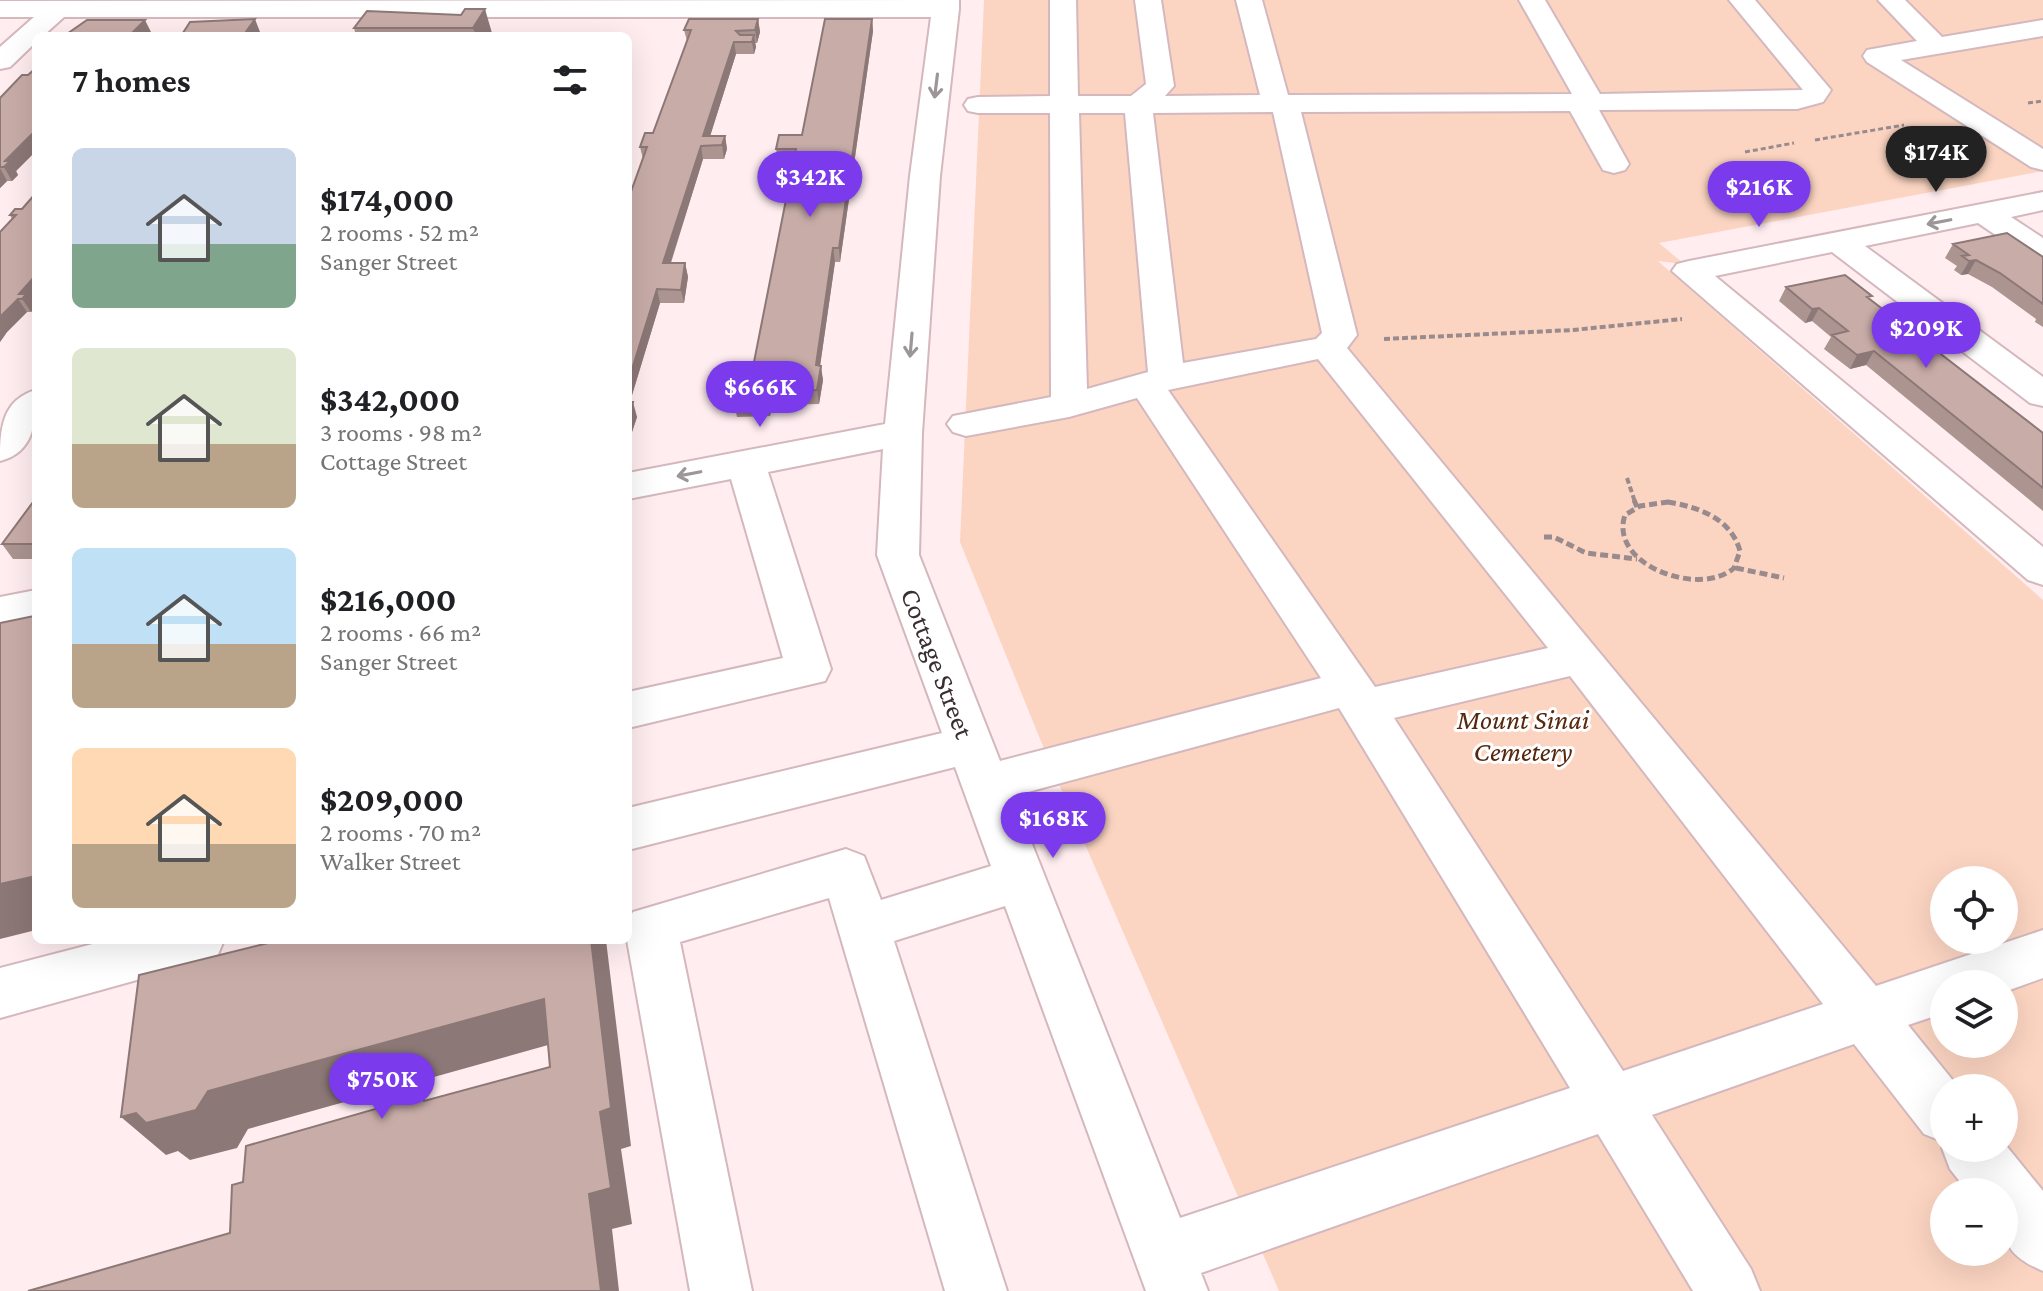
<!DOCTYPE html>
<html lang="en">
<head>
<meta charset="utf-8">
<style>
	:root { --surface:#fff; --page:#f6f6f6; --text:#202124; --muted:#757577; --accent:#7c3aed }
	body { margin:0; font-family:"Crimson Pro",serif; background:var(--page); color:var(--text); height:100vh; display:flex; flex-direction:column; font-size:30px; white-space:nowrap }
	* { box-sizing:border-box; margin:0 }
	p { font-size:26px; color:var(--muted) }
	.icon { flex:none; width:44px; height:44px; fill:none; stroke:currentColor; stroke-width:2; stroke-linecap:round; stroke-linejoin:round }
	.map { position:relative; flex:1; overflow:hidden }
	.sheet { position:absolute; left:32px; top:32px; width:600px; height:912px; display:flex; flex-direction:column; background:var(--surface); border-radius:12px; box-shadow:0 8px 32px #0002 }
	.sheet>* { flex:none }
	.tools { position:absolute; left:1930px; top:866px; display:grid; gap:16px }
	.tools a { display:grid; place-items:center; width:88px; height:88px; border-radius:50%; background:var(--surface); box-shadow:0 8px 32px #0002; font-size:40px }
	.price { position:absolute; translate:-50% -68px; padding:0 18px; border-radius:28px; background:var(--accent); color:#fff; font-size:26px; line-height:52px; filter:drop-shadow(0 2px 4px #0008) }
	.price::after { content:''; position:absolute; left:50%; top:48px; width:24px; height:18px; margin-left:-12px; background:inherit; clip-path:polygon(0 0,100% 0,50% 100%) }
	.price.current { background:#222; color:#fff }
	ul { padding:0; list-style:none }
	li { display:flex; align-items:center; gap:24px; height:200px; padding:0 40px }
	li span { display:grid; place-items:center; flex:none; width:224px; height:160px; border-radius:12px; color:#555 }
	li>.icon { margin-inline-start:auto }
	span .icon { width:96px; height:96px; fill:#fffc; stroke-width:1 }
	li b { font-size:34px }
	h2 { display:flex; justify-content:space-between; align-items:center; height:96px; padding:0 40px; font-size:34px }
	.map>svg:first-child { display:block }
</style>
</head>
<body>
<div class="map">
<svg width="2043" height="1291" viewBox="0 0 2043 1291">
	<rect width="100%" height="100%" fill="#ffedf0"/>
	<path fill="#fcd5c2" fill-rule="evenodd" d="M984 0H2043V171L1659 243 1684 264 1658 261 2043 600V1291H1279L1051 766 960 542ZM1944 880H2004V940H1944ZM1944 984H2004V1044H1944ZM1944 1088H2004V1148H1944ZM1944 1192H2004V1252H1944Z"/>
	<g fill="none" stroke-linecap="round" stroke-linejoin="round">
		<defs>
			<path id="minor" d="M933 0H959V9L940 176 922 433 919 555 1000 761 1321 678 1137 398 1069 417 966 436 953 432 947 424 953 416 1051 397 1050 113H978L968 111 964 105 968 99 978 97 1050 96V0H1076L1078 96H1131L1146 84 1135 0H1161L1174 86 1165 96 1260 95 1236 0H1262L1288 95 1572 94 1519 0H1545L1600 94 1803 90 1729 0H1755L1831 90 1823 102 1797 109 1599 110 1629 164 1625 170 1614 173 1603 170 1570 111 1301 112 1357 335 1347 348 1876 986 2043 930V978L2004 992V984H1944V1013L1908 1025 1959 1088H1944V1142L1924 1134 1854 1044 1652 1115 1751 1269 1760 1291H1693L1598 1134 1201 1273 1208 1291H1146L1005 906 894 941 1007 1291H945L829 898 680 942 752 1291H690L627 940 628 921 633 912 846 849 864 856 881 900 991 866 955 767 628 850V808L942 733 877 555 883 449 768 472 831 669 825 681 628 728V692L783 658 731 479 628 499V473L885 424 910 176 931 17H64L43 36H36V42L10 67 0 69V47L34 17H0V1ZM1273 112 1322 333 1316 339 1183 363 1153 113ZM1079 113H1125L1148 372 1087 389ZM1318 359 1548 648 1375 687 1168 390ZM1570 676 1823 1004 1623 1071 1394 718ZM1339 708 1570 1088 1180 1218 1013 796Z
				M1878 0H1905L1942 37 2043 20V36L1901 60 2043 149V170L2031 167 1867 62 1863 56 1867 50 1917 41Z
				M2043 192V210L2011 217 2043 238V262L2031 259 1978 223 1865 246 2043 377V406L2030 403 1832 252 1715 276 2043 547V585L2028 580 1672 271 1677 264 1689 261Z
				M36 390C36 421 35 452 0 461 0 431 1 400 36 390Z
				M36 590V620L0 629V597Z
				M108 940H224L217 957 198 963 0 1018V968Z
				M1944 1142V1148H2004V1143L2043 1191V1271C1998 1252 2004 1235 2004 1192H1968L1950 1169 1942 1148Z"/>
		</defs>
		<use href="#minor" stroke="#d4b8bd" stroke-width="4"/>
		<path stroke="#998b8d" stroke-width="3" stroke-dasharray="5 3" stroke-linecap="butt" d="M2028 103 2043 101
			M1815 140 1904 125
			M1745 152 1794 143"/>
		<path stroke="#998b8d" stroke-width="4" stroke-dasharray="6 3" stroke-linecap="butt" d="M1384 339 1573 330 1682 319
			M1627 478 1635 502"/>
		<path stroke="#998b8d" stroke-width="5" stroke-dasharray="8 4" stroke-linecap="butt" d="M1634 500 1637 507
			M1668 502C1698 507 1731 518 1740 551L1734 568C1700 598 1608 565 1625 515L1640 506Z
			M1544 537H1554L1586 553 1637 559
			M1736 568 1784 578"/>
		<use href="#minor" fill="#fff" fill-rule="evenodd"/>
	</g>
	<path fill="#ac9490" d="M461 15 492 33 490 36H356L354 28Z
		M758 19 760 32 757 43H755L756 47 754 54H736L710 136H725L727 149 724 159H703L671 263H685L688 277 684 303H660L630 402 637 417 629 441H628V200L643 159 640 147 653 133 687 41 684 30Z
		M872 19 873 31 840 262H835L820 366 823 380 819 404 772 405 770 416 737 417 734 403 754 362 794 163H778L776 149 802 135Z
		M36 68V151L16 171 18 175 12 181H7L0 188V98Z
		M36 193V299L32 304 35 308 31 312H27L7 332 0 342V232L12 219 10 215 22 209Z
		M1953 244 2043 257V327L2035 322 2036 319 1992 287 1968 274 1961 275 1954 270 1957 266 1945 258Z
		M1786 287 1870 299 2043 433V511L1866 365 1850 369 1824 349 1831 337 1812 321 1805 323 1779 301Z
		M36 498V559H13L2 544Z"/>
	<path fill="#8c7876" d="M485 9 492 33 490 36H476L473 28Z
		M255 19 260 32 257 36H243Z
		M758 19 760 32 757 43 755 30Z
		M872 19 873 31 840 262 839 248Z
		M145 20 151 32 147 36H129Z
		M754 35 756 47 754 54 752 42Z
		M734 42 736 54 707 146 703 136Z
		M32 134 36 140V151L16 171 18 175 12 181 4 167 5 161Z
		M725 136 727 149 724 159 722 145Z
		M701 146 703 159 666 277 663 263Z
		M0 168 7 181 0 188Z
		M833 248 835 262 818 380 816 365Z
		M1976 260 1968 274 1961 275 1969 261Z
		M685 263 688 277 684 303 681 290Z
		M36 275V299L32 304 35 308 31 312 19 294Z
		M657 289 660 303 628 408V382Z
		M18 299 27 312 7 332 0 342V317Z
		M1819 308 1812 321 1805 323 1812 309Z
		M1874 351 1866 365 1850 369 1857 355Z
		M821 366 823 380 819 404 817 390Z
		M770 391 772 405 770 416 768 402Z
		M633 402 637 417 629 441 628 436V419Z
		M36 876V930L0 939V884Z
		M591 940H606L631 1146 621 1149 632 1224 612 1229 619 1291H601L589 1194 600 1112Z
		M544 999 566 1040 248 1129 237 1148 190 1160 178 1151 166 1155 121 1117 208 1091Z"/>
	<path fill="#c8aca8" stroke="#8c7876" stroke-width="2" d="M465 9H485L473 28H354L367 11 461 15Z
		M255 19 243 36H181L190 22Z
		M689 19H758L755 30 736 31 740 35H754L752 42H734L703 136H725L722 145 701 146 663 263H685L681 290 657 289 628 382V200L647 147H640L645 133H653L691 30H684Z
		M825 19H872L839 248H833L816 365 821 366 817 390 770 391 768 402 734 403 742 362H754L796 149H776L779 135H802Z
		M87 20H145L129 36H64Z
		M36 68V134H32L5 161H10L4 167H0V98L22 75H28Z
		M36 193V275L19 294H26L22 299H18L0 317V232L16 215H10L15 209H22Z
		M2007 233 2043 257V304L2000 273 1976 260 1969 261 1962 256 1969 255 1953 244Z
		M1845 275 1872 296 1867 297 2043 433V488L1874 351 1857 355 1832 335 1848 331 1819 308 1812 309 1786 287Z
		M628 402H633L628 419Z
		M36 498V544H2Z
		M34 616H36V876L0 884V623Z
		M280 940H591L611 1108 600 1112 611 1188 589 1194 601 1291H28L230 1233 232 1185 243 1182 246 1146 424 1095V1101L550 1067 544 999 208 1091 196 1110 146 1123 136 1113 121 1117 139 975Z"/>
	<defs><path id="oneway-shaft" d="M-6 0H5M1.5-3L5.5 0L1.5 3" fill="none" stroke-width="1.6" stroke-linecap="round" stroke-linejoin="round" transform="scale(2)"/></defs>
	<g stroke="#9c9698">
		<use href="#oneway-shaft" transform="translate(936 86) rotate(97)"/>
		<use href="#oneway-shaft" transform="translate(1939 222) rotate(169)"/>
		<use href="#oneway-shaft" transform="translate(911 345) rotate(95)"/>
		<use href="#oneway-shaft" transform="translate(689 474) rotate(169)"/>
	</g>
	<g text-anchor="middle" stroke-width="6" stroke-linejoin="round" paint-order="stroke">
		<g font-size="28" fill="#392e30" stroke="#fff">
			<text transform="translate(938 663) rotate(69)" y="10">Cottage Street</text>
		</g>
		<g font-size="28" font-style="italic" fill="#57280e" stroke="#fff">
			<text x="1523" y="729">Mount Sinai<tspan x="1523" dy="32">Cemetery</tspan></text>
		</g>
	</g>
</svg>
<div class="tools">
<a><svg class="icon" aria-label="locate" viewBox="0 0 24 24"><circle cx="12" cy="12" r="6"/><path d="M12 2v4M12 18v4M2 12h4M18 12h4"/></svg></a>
<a><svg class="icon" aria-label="layers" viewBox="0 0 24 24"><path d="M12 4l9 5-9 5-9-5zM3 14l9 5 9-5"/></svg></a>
<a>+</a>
<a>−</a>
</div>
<b class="price current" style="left:1936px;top:194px">$174K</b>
<b class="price" style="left:810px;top:219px">$342K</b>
<b class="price" style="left:1759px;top:229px">$216K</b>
<b class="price" style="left:1926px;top:370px">$209K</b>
<b class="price" style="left:760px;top:429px">$666K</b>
<b class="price" style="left:1053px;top:860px">$168K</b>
<b class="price" style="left:382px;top:1121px">$750K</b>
<section class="sheet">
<h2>7 homes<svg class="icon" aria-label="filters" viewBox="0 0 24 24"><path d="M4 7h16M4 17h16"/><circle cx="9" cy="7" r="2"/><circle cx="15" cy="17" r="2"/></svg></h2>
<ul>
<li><span style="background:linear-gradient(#c9d6e8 60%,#7fa58c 0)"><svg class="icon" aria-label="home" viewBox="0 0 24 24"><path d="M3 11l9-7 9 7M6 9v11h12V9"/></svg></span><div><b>$174,000</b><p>2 rooms · 52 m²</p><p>Sanger Street</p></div></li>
<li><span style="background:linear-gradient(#dfe7d0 60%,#b9a48a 0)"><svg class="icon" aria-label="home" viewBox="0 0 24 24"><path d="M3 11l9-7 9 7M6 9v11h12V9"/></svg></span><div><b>$342,000</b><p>3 rooms · 98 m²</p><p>Cottage Street</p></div></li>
<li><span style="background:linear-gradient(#bfe0f5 60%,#b9a48a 0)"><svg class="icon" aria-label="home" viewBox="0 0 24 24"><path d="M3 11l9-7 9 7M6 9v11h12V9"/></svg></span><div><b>$216,000</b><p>2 rooms · 66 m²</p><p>Sanger Street</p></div></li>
<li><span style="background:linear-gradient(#ffd9b3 60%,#b9a48a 0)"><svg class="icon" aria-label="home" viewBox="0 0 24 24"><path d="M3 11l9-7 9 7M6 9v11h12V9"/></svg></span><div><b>$209,000</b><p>2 rooms · 70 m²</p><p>Walker Street</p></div></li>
</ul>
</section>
</div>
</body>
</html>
